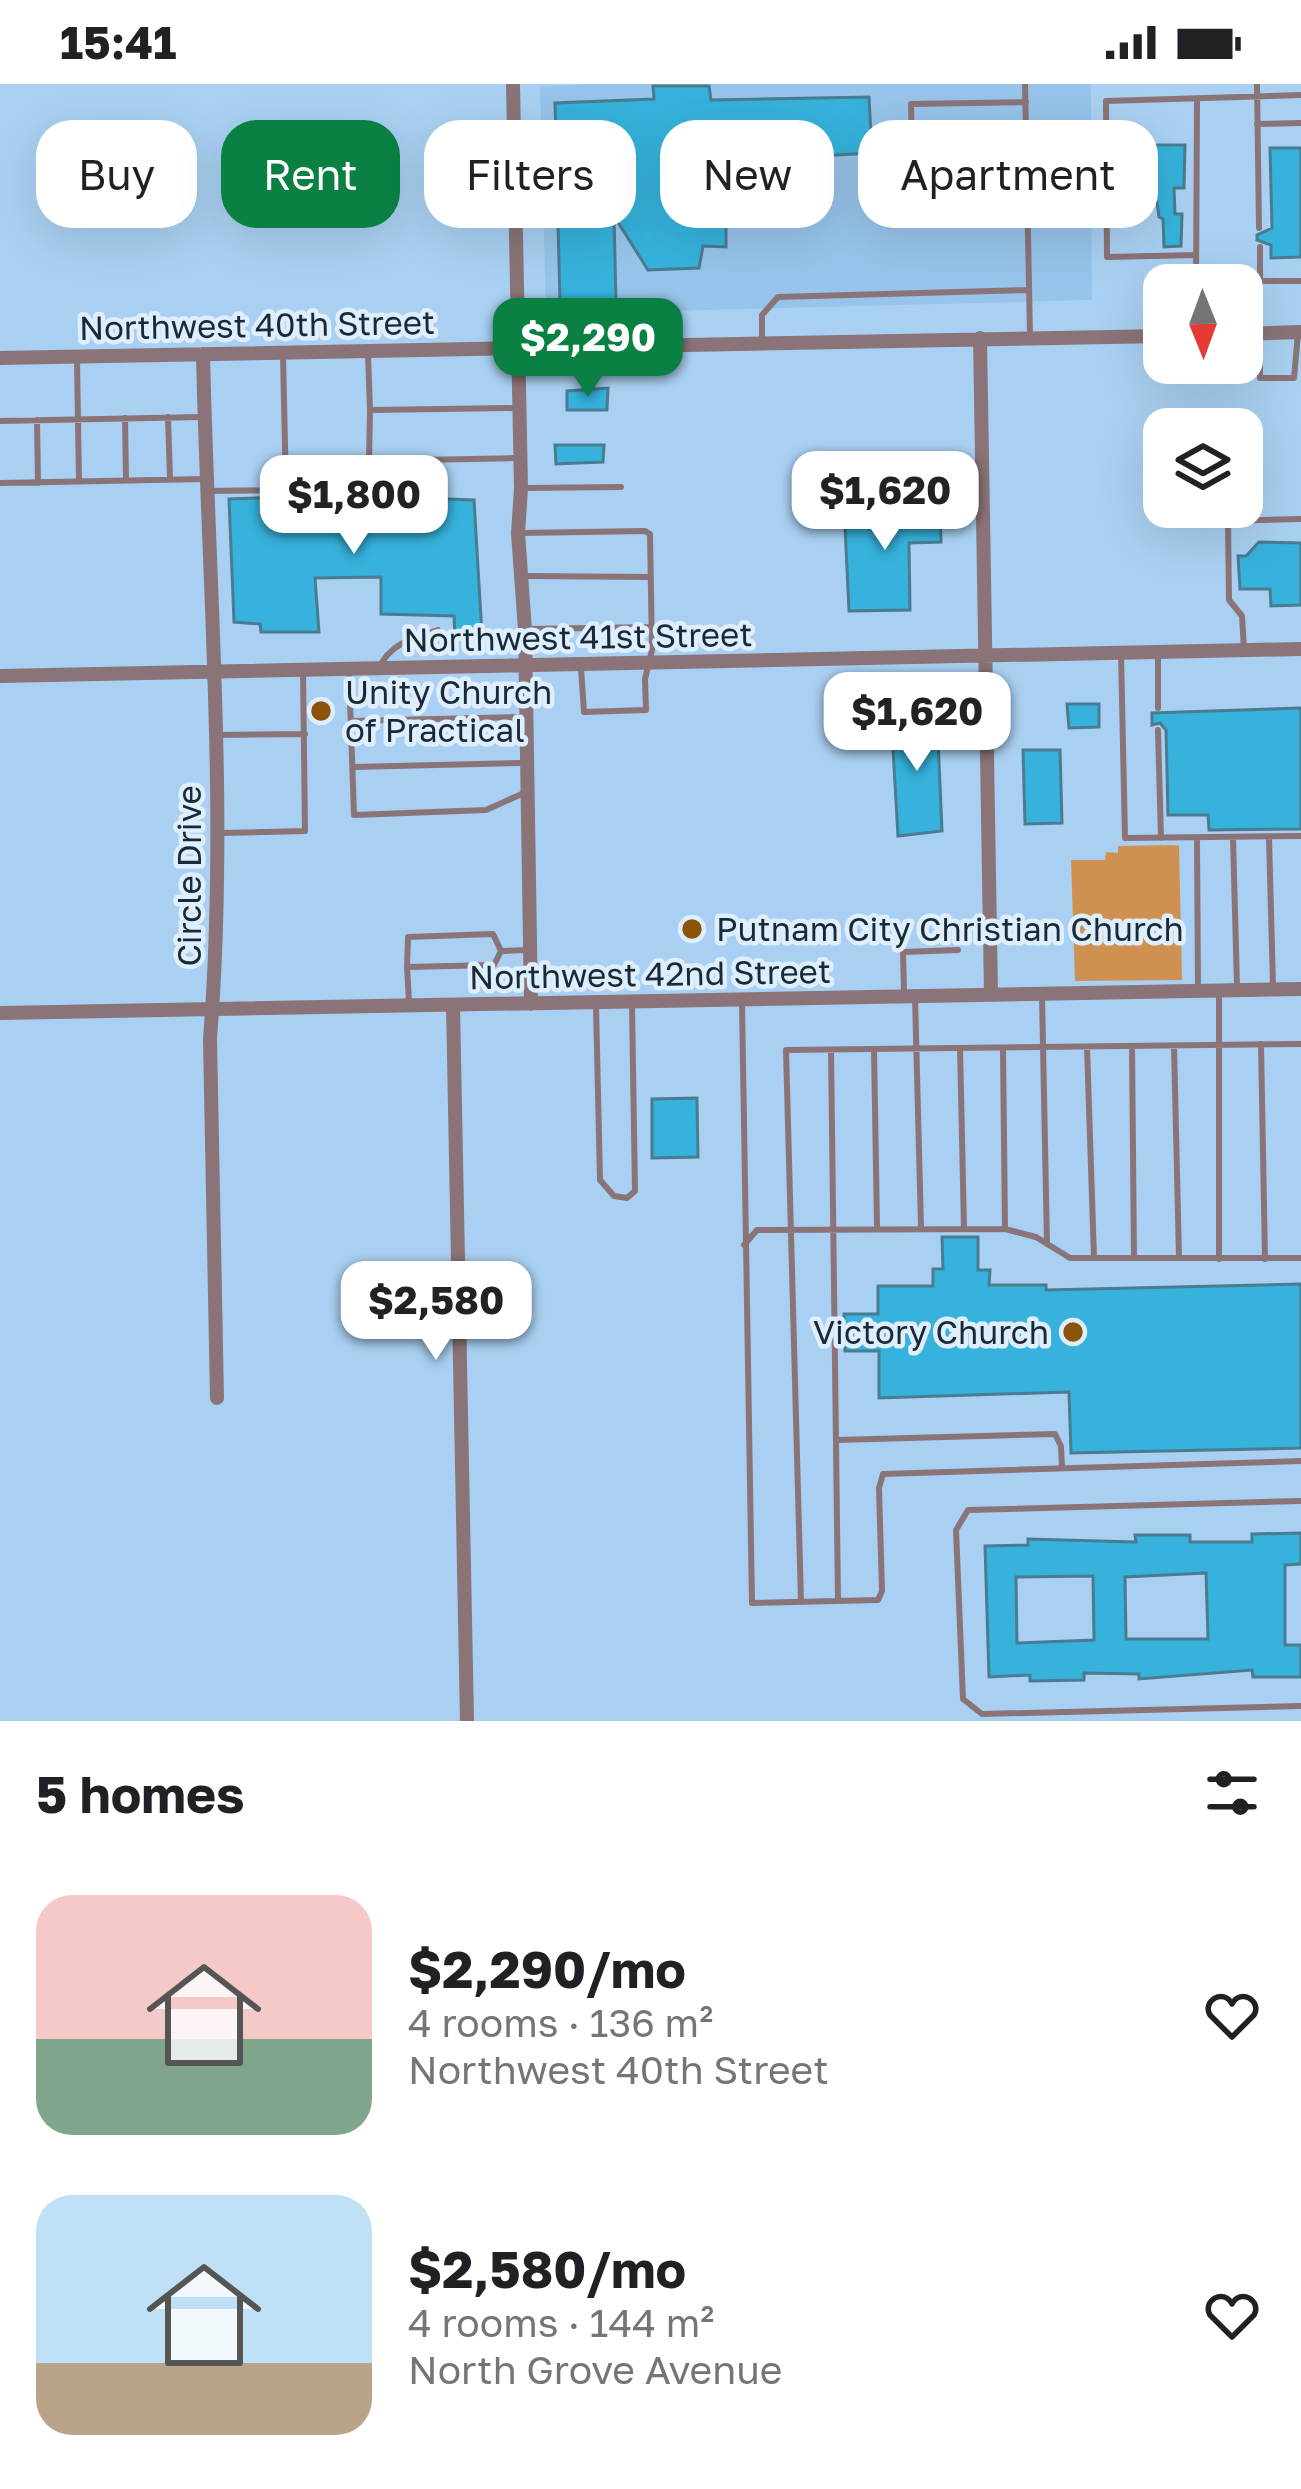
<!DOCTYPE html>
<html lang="en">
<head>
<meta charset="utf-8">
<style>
	:root { --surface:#fff; --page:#f2f2f2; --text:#202124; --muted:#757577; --accent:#0b8043 }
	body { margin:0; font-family:"Golos Text",sans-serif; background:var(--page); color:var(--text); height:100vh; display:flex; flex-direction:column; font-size:45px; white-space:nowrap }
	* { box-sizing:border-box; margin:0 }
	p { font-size:39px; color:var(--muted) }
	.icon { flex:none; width:66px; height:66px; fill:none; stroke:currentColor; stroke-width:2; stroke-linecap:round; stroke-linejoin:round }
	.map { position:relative; height:1637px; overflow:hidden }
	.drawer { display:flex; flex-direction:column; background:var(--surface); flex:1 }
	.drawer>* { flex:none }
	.top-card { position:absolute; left:36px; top:36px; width:1230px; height:108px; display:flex; gap:24px }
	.needle { width:78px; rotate:179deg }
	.tools { position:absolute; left:1143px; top:180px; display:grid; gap:24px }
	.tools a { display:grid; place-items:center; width:120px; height:120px; border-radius:24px; background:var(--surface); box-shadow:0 12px 48px #0002; font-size:60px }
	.price { position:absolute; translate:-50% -102px; padding:0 27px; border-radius:24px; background:#fff; color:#222; font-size:39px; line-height:78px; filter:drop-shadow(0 3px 6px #0008) }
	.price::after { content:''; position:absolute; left:50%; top:72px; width:36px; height:27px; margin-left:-18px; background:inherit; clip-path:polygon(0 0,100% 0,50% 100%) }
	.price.current { background:var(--accent); color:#fff }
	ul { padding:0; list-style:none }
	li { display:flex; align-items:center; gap:36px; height:300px; padding:0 36px }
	li span { display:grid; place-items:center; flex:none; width:336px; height:240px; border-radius:36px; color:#555 }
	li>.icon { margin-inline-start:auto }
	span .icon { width:144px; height:144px; fill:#fffc; stroke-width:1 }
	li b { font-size:51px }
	h2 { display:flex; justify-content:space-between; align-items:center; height:144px; padding:0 36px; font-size:51px }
	.pill { padding:0 42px; border-radius:36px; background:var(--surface); box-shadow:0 12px 48px #0002; font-size:42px; line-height:108px }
	.pill.current { background:var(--accent); color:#fff }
	.status { display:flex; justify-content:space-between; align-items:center; height:84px; padding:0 60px; background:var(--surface); direction:ltr }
	.status svg { height:33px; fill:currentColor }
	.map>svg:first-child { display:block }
</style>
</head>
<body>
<div class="status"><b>15:41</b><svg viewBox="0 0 49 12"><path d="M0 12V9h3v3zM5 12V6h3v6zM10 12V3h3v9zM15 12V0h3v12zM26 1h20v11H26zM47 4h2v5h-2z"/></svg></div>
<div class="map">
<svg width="1301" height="1637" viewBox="0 0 1301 1637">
	<rect width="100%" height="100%" fill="#a9d0f2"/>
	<path fill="#97c4ea" d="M594 0H1091L1092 216 546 230 540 2Z"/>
	<path fill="#cf9151" d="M1174 761 1179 762 1182 896 1075 897 1071 776H1105L1106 768 1118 769V762Z"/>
	<path fill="#36b2dc" stroke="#497c90" stroke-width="3" fill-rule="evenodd" d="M653 2H709L711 16 869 13 872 69 708 78 711 109H726V163L703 162 699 184 648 186 614 132 616 218 560 219 555 19 654 15Z
		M1128 61H1185L1184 104H1174L1175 130H1182L1181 162 1164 163 1163 135 1159 133 1157 118 1147 117 1146 109 1135 110 1129 105Z
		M1270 64H1301V173L1271 174V161L1257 156V151L1272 144Z
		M608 304 607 326H567V307Z
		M555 361H604L603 378 556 380Z
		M340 411 474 416 482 551 455 554 454 532 381 530V493L315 494 319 548H261L260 540 234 538 229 415Z
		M844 422H940L941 458 909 459 910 526 849 527Z
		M1259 458 1301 459V521L1271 522 1270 505H1240L1238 472H1246Z
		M1067 620H1099V643L1069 644Z
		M1301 624V745L1209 746 1208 731H1168L1166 646 1160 639 1152 641V629Z
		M891 631 937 632 942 747 898 752Z
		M1023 666H1060L1062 739 1025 740Z
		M697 1014 698 1073 652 1074V1015Z
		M942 1153H978V1186H990L989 1201H1046V1206L1301 1200V1364L1071 1369 1069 1308 879 1314V1267H845L844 1230H878V1202H933V1185H943Z
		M1301 1449V1480L1285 1481V1561H1301V1593H1253L1252 1586 1139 1595V1590L1084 1589V1596L1030 1597V1591L989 1593 985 1462 1028 1461V1455L1136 1458 1135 1451H1190V1458H1252V1450ZM1206 1489 1208 1555H1126L1125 1493ZM1093 1492 1094 1556 1017 1559 1016 1493Z"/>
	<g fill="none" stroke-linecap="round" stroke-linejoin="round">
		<path stroke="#8a7478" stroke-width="6" d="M1025 0 1030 251
			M1257 0 1259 144
			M1026 18 911 20 912 71 1027 69
			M1257 40 1301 39
			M1260 163V294H1294L1298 249
			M1196 171 1107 173 1106 17 1301 11
			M1263 197H1301
			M1196 201 1197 17
			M762 257V231L778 213 1029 206
			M368 270 370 326
			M77 276 79 398
			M168 333 170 395
			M125 334 126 396
			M37 336 38 399
			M0 337 201 333
			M517 374 369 377 370 326 519 324
			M0 399 206 395
			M524 404 621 403
			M206 407 286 406 283 271
			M521 449 645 447 650 450 652 566 645 595 646 626 584 628 581 584
			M523 492 651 493
			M529 545 652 543
			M1244 565 1242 532 1229 516 1228 437 1301 435
			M1121 569 1125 754 1301 752
			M1158 572V624
			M379 585C388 560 415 553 438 546
			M349 588 354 731 486 726 524 709
			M351 637 522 633
			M1158 646 1161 754
			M219 651 305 650
			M353 683 523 679
			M221 749 305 747 303 587
			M1269 753 1273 902
			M1233 754 1237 902
			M1197 755 1198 906
			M493 850 501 867 494 881 407 883 408 853Z
			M501 867 527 866
			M407 883 409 918
			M904 908 903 868 958 866
			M1219 908V1175
			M1042 912 1047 1160
			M915 913 921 1143
			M742 919 752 1519 878 1516 882 1507 879 1404 883 1390 1301 1377
			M596 922 600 1096 614 1112 627 1114 635 1107 632 920
			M1261 960 1265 1175
			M1132 962 1134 1174
			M1174 962 1179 1174
			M1087 963 1094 1174
			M960 964 964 1144
			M1003 964 1005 1145
			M874 965 877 1142
			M831 966 838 1517
			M744 1161 757 1146 1005 1145 1036 1153 1070 1174H1301
			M837 1356 1055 1350 1061 1362 1062 1384
			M1301 1417 968 1426 956 1446 963 1615 982 1630 1301 1622
			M801 1518 786 966 1301 960"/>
		<path stroke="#8a7478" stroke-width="14" d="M513 0 521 404 518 449 525 546 531 920
			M1242 250 1301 248
			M980 254 991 910
			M203 270C208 498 228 726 210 955L217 1314
			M0 274 1164 252
			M0 592 1301 565
			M453 921 467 1637
			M0 929 1301 905"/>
	</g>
	<g fill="#8c5409" stroke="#deeefc" stroke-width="4.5">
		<circle cx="321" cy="627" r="12"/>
		<circle cx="692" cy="845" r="12"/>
		<circle cx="1073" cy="1248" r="12"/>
	</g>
	<g text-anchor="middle" stroke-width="9" stroke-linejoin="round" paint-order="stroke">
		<g font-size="33" fill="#1a2936" stroke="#deeefc">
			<text transform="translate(257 241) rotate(-1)" y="12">Northwest 40th Street</text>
			<text transform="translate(578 553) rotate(-1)" y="12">Northwest 41st Street</text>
			<text transform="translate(189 792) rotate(-90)" y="12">Circle Drive</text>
			<text transform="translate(650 890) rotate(-1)" y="12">Northwest 42nd Street</text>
		</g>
		<g font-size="33" fill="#1a2936" stroke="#deeefc" text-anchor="start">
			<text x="345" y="620">Unity Church<tspan x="345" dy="38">of Practical</tspan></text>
			<text x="716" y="857">Putnam City Christian Church</text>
			<text x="1049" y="1260" text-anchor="end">Victory Church</text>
		</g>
	</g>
</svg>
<div class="tools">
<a><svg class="needle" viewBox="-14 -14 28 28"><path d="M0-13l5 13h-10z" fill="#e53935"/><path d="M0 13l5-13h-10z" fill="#757577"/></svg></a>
<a><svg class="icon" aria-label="layers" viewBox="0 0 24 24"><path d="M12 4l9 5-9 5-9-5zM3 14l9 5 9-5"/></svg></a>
</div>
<b class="price current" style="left:588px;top:316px">$2,290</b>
<b class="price" style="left:885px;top:469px">$1,620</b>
<b class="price" style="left:354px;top:473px">$1,800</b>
<b class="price" style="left:917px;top:690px">$1,620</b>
<b class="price" style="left:436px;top:1279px">$2,580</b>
<div class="top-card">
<a class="pill">Buy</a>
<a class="pill current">Rent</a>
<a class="pill">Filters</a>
<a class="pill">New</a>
<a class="pill">Apartment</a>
</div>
</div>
<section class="drawer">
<h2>5 homes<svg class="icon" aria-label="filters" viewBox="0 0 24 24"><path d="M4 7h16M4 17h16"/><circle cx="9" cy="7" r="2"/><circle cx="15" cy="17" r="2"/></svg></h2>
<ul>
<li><span style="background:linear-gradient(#f6c9c9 60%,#7fa58c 0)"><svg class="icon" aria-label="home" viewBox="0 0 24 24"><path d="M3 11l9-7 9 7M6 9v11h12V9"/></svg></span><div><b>$2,290/mo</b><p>4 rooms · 136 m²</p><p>Northwest 40th Street</p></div><svg class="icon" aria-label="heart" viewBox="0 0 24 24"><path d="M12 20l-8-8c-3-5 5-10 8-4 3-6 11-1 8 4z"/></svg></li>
<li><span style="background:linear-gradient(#bfe0f5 70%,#b9a48a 0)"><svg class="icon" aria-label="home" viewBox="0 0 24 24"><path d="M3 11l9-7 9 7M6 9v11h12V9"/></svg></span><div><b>$2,580/mo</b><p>4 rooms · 144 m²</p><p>North Grove Avenue</p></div><svg class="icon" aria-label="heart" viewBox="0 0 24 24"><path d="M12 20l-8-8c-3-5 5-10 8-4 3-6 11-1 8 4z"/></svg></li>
</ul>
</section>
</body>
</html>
